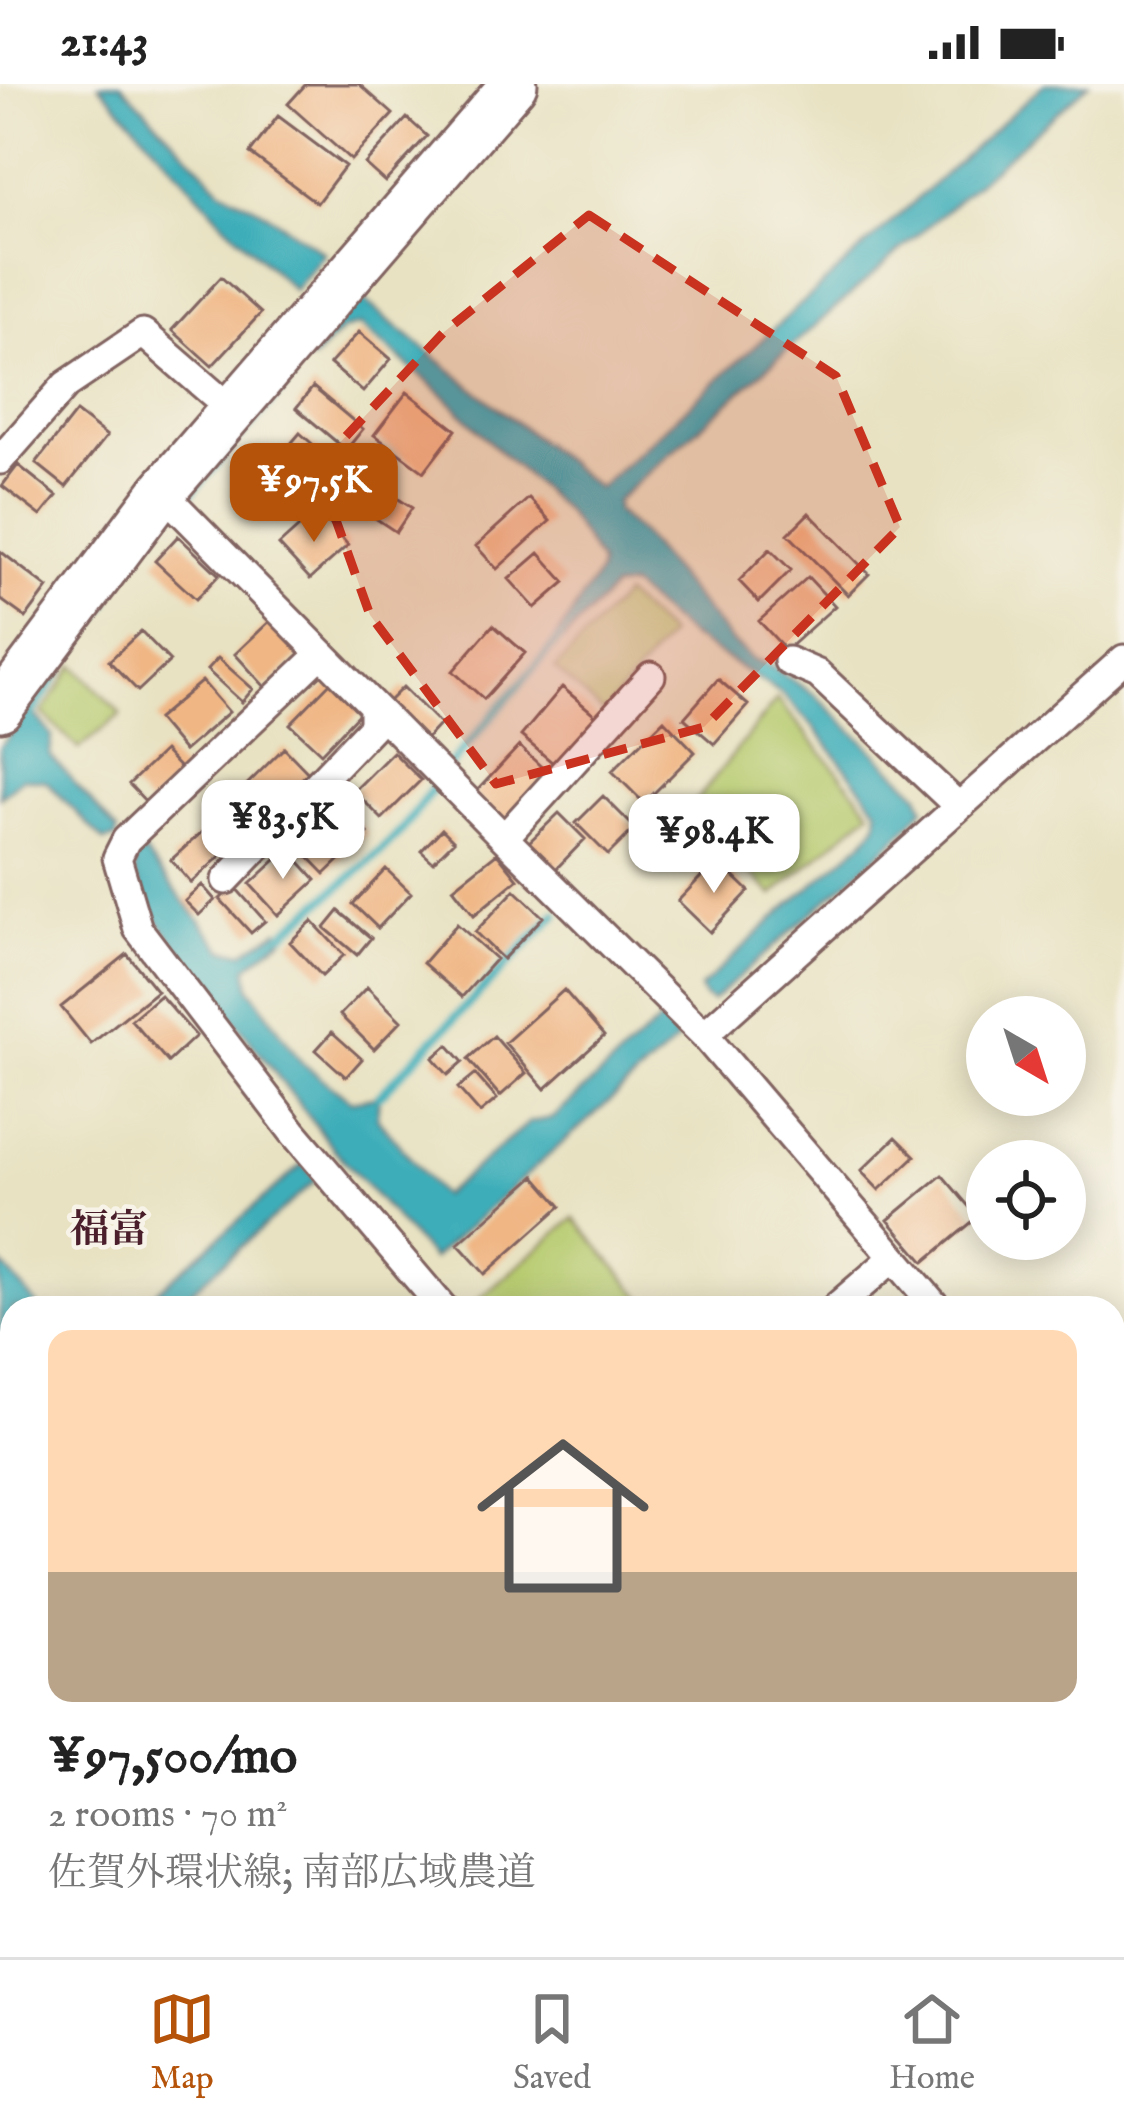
<!DOCTYPE html>
<html lang="en">
<head>
<meta charset="utf-8">
<style>
	:root { --surface:#fff; --page:#f2f2f2; --text:#222; --muted:#767676; --line:#e0e0e0; --accent:#b45309 }
	body { margin:0; font-family:"IM FELL English","Noto Serif JP",serif; background:var(--page); color:var(--text); height:100vh; display:flex; flex-direction:column; font-size:45px; white-space:nowrap }
	* { box-sizing:border-box; margin:0 }
	p { font-size:39px; color:var(--muted) }
	.icon { flex:none; width:66px; height:66px; fill:none; stroke:currentColor; stroke-width:2; stroke-linecap:round; stroke-linejoin:round }
	.map { position:relative; flex:1; overflow:hidden }
	.panel { position:absolute; left:0px; top:1212px; width:1125px; height:663px; display:flex; flex-direction:column; background:var(--surface); border-radius:36px 36px 0 0; box-shadow:0 6px 30px #0003 }
	.panel>* { flex:none }
	.needle { width:78px; rotate:141deg }
	.controls { position:absolute; left:966px; top:912px; display:grid; gap:24px }
	.controls a { display:grid; place-items:center; width:120px; height:120px; border-radius:50%; background:var(--surface); box-shadow:0 6px 30px #0003; font-size:60px }
	.price { position:absolute; translate:-50% -102px; padding:0 27px; border-radius:24px; background:#fff; color:#222; font-size:39px; line-height:78px; filter:drop-shadow(0 3px 6px #0008) }
	.price::after { content:''; position:absolute; left:50%; top:72px; width:36px; height:27px; margin-left:-18px; background:inherit; clip-path:polygon(0 0,100% 0,50% 100%) }
	.price.selected { background:var(--accent); color:#fff }
	ul { padding:0; list-style:none }
	li { display:grid; align-content:center; gap:24px; height:636px; padding:0 48px }
	li span { display:grid; place-items:center; height:372px; border-radius:24px; color:#555 }
	li>.icon { margin-inline-start:auto }
	span .icon { width:216px; height:216px; fill:#fffc; stroke-width:1 }
	li b { font-size:51px }
	.status { display:flex; justify-content:space-between; align-items:center; height:84px; padding:0 60px; background:var(--surface); direction:ltr }
	.status svg { height:33px; fill:currentColor }
	.tabs { display:flex; justify-content:space-around; align-items:center; height:168px; border-top:3px solid var(--line); background:var(--surface); font-size:33px; color:var(--muted) }
	.tabs a { display:grid; justify-items:center; gap:6px }
	.tabs .selected { color:var(--accent) }
	.map>svg:first-child { display:block }
</style>
</head>
<body>
<div class="status"><b>21:43</b><svg viewBox="0 0 49 12"><path d="M0 12V9h3v3zM5 12V6h3v6zM10 12V3h3v9zM15 12V0h3v12zM26 1h20v11H26zM47 4h2v5h-2z"/></svg></div>
<div class="map">
<svg width="1124" height="1873" viewBox="0 0 1124 1873">
	<rect width="100%" height="100%" fill="#f7f3e8"/>
	<filter id="ink" filterUnits="userSpaceOnUse"><feTurbulence type="fractalNoise" baseFrequency=".00833" numOctaves="2"/><feDisplacementMap in="SourceGraphic" scale="24" xChannelSelector="R" yChannelSelector="G"/><feConvolveMatrix kernelMatrix="1 2 1 2 8 2 1 2 1" color-interpolation-filters="sRGB"/></filter>
	<filter id="wash" filterUnits="userSpaceOnUse"><feTurbulence type="fractalNoise" baseFrequency=".004" numOctaves="4" result="noise"/><feDisplacementMap in="SourceGraphic" scale="48" xChannelSelector="R" yChannelSelector="G"/><feGaussianBlur stdDeviation="2.7" result="paint"/><feColorMatrix in="noise" values="0 0 0 0 0 0 0 0 0 0 0 0 0 0 0 0 0 1.4 0 .05"/><feComposite in="paint" operator="in"/></filter>
	<g filter="url(#wash)">
		<rect width="100%" height="100%" fill="#e8e2c2"/>
		<path fill="#b6ca6d" stroke="#80744c" stroke-width="3" d="M624 511 669 551 604 629 555 585Z
			M74 581 121 630 79 665 42 629Z
			M777 615 871 727 773 811 689 726Z
			M574 1134 651 1224H469Z"/>
		<path fill="#3eaeb9" stroke="#446672" stroke-width="3" d="M99 0H121L222 106 261 126 324 169 294 206 225 140Z
			M1044 0H1089L616 417V427L642 451 731 557 751 574 771 582 815 611 919 710 924 724 898 753 712 917 704 913 700 904 782 827 864 757 877 740 878 725 813 642 782 610 688 551 630 502 613 504 564 556 557 552 599 488 600 479 566 428 493 361 445 312 360 241 342 246 312 276 305 273 360 213 598 404Z
			M30 624 52 652 50 671 117 747 116 754 104 757 46 697 23 694 0 713V663Z
			M144 768 224 866 244 868 279 846 284 849 283 854 247 883 250 904 302 979 351 1017 379 1012 377 1034 442 1112 530 1038 553 1034 660 937 673 942 677 957 432 1175 334 1065 153 831 135 791V776Z
			M303 1080 316 1096 172 1224H138Z
			M0 1178 40 1224H12V1285L0 1272Z"/>
		<g fill="none" stroke-linecap="round" stroke-linejoin="round">
			<path stroke="#3eaeb9" stroke-width="9" d="M240 353 291 295
				M188 413 222 374
				M72 569 107 519
				M34 626 59 587
				M450 681 560 554
				M284 849 377 771 402 746 436 700
				M379 1012 556 830"/>
		</g>
		<g id="blocks">
			<path fill="#f0b684" d="M306 0H359L393 30 351 76 288 20Z
				M278 32 345 82 317 119 250 69Z
				M407 34 427 52 385 98 365 80Z
				M221 193 261 229 212 282 172 246Z
				M359 248 391 275 363 308 330 280Z
				M313 303 363 345 346 366 296 324Z
				M407 308 456 346 424 388 374 351Z
				M76 328 107 352 66 403 36 379Z
				M300 349 346 390 328 411 282 370Z
				M18 381 57 412 41 432 2 402Z
				M355 386 412 424 396 448 339 410Z
				M529 414 550 437 497 485 476 462Z
				M318 426 348 461 310 495 279 461Z
				M809 429 869 490 848 511 788 450Z
				M178 452 219 491 196 515 155 477Z
				M770 465 791 486 759 518 739 497Z
				M0 467 48 504 26 534 0 515Z
				M539 469 565 498 535 524 509 495Z
				M808 493 835 522 786 566 759 537Z
				M271 536 302 569 265 603 235 570Z
				M493 541 525 569 484 615 453 587Z
				M141 547 170 577 138 607 109 577Z
				M218 574 253 605 242 618 207 586Z
				M334 595 364 624 321 669 290 640Z
				M718 595 748 621 714 660 684 634Z
				M202 597 229 628 184 667 157 635Z
				M403 603 440 640 426 655 388 618Z
				M562 603 601 636 560 685 521 652Z
				M664 636 695 668 644 719 612 687Z
				M519 662 550 691 505 739 474 710Z
				M284 664 312 693 256 749 227 720Z
				M164 667 184 688 149 721 129 700Z
				M393 668 421 696 382 735 354 707Z
				M603 712 635 744 608 771 576 739Z
				M338 717 368 749 325 790 294 758Z
				M559 729 585 755 552 789 525 762Z
				M222 730 242 752 191 799 171 776Z
				M442 745 454 757 433 778 421 767Z
				M288 765 316 796 278 831 250 800Z
				M497 769 518 795 474 831 453 804Z
				M717 776 749 807 710 848 678 817Z
				M386 785 411 809 378 844 353 820Z
				M202 801 215 816 199 831 185 817Z
				M234 802 265 837 251 849 220 815Z
				M515 806 543 833 503 875 475 848Z
				M339 827 371 854 357 871 325 844Z
				M312 837 344 871 322 892 290 858Z
				M457 840 496 875 462 913 423 879Z
				M127 870 157 907 91 960 61 923Z
				M367 903 401 937 374 965 340 931Z
				M564 906 604 952 545 1005 505 959Z
				M160 911 196 952 168 978 131 936Z
				M332 948 362 975 346 993 316 966Z
				M494 952 526 989 500 1012 468 975Z
				M448 961 463 978 448 991 433 974Z
				M475 990 497 1015 480 1029 458 1004Z
				M896 1053 915 1072 879 1106 861 1087Z
				M942 1091 978 1133 924 1178 888 1136Z
				M535 1092 561 1122 485 1190 458 1160Z
				M39 1863H70L83 1873H51Z"/>
		</g>
	</g>
	<g filter="url(#ink)">
		<use href="#blocks" fill-opacity="0" stroke="#816360" stroke-width="3"/>
		<g fill="none" stroke-linecap="round" stroke-linejoin="round">
			<defs>
				<path id="street" d="M0 376 66 301 143 249 233 327
					M162 408 504 754 704 951 937 1224
					M321 570 126 756 117 774 138 845 293 1048 443 1224
					M788 577 818 590 958 722
					M504 754 651 592
					M226 796 373 642V622
					M704 951 1124 575
					M835 1224 893 1174
					M0 1313 12 1326
					M1113 1421 1124 1433
					M485 1863 494 1873
					M118 1873 127 1863"/>
				<path id="primary" d="M0 624 162 408 514 0"/>
			</defs>
			<use href="#street" stroke="#816360" stroke-width="33"/>
			<use href="#primary" stroke="#816360" stroke-width="51"/>
			<use href="#street" stroke="#fff" stroke-width="27"/>
			<use href="#primary" stroke="#fff" stroke-width="45"/>
		</g>
	</g>
	<path fill="#c8321e" fill-opacity="0.2" stroke="#c8321e" stroke-width="9" stroke-dasharray="24 15" stroke-linejoin="round" d="M589 131 836 292 900 443 704 643 496 700 370 531 317 383 444 248Z"/>
	<g text-anchor="middle" stroke-width="9" stroke-linejoin="round" paint-order="stroke">
		<g font-size="39" font-weight="bold" fill="#4a1f2b" stroke="#f7f3e8">
			<text x="109" y="1158">福富</text>
		</g>
	</g>
</svg>
<div class="controls">
<a><svg class="needle" viewBox="-14 -14 28 28"><path d="M0-13l5 13h-10z" fill="#e53935"/><path d="M0 13l5-13h-10z" fill="#767676"/></svg></a>
<a><svg class="icon" aria-label="locate" viewBox="0 0 24 24"><circle cx="12" cy="12" r="6"/><path d="M12 2v4M12 18v4M2 12h4M18 12h4"/></svg></a>
</div>
<b class="price selected" style="left:314px;top:461px">¥97.5K</b>
<b class="price" style="left:283px;top:798px">¥83.5K</b>
<b class="price" style="left:714px;top:812px">¥98.4K</b>
<section class="panel">
<ul>
<li><span style="background:linear-gradient(#ffd9b3 65%,#b9a48a 0)"><svg class="icon" aria-label="home" viewBox="0 0 24 24"><path d="M3 11l9-7 9 7M6 9v11h12V9"/></svg></span><div><b>¥97,500/mo</b><p>2 rooms · 70 m²</p><p>佐賀外環状線; 南部広域農道</p></div></li>
</ul>
</section>
</div>
<nav class="tabs">
<a class="selected"><svg class="icon" aria-label="map" viewBox="0 0 24 24"><path d="M3 6l6-2 6 2 6-2v14l-6 2-6-2-6 2zM9 4v14M15 6v14"/></svg>Map</a>
<a><svg class="icon" aria-label="saved" viewBox="0 0 24 24"><path d="M7 4h10v16l-5-4-5 4z"/></svg>Saved</a>
<a><svg class="icon" aria-label="home" viewBox="0 0 24 24"><path d="M3 11l9-7 9 7M6 9v11h12V9"/></svg>Home</a>
</nav>
</body>
</html>
